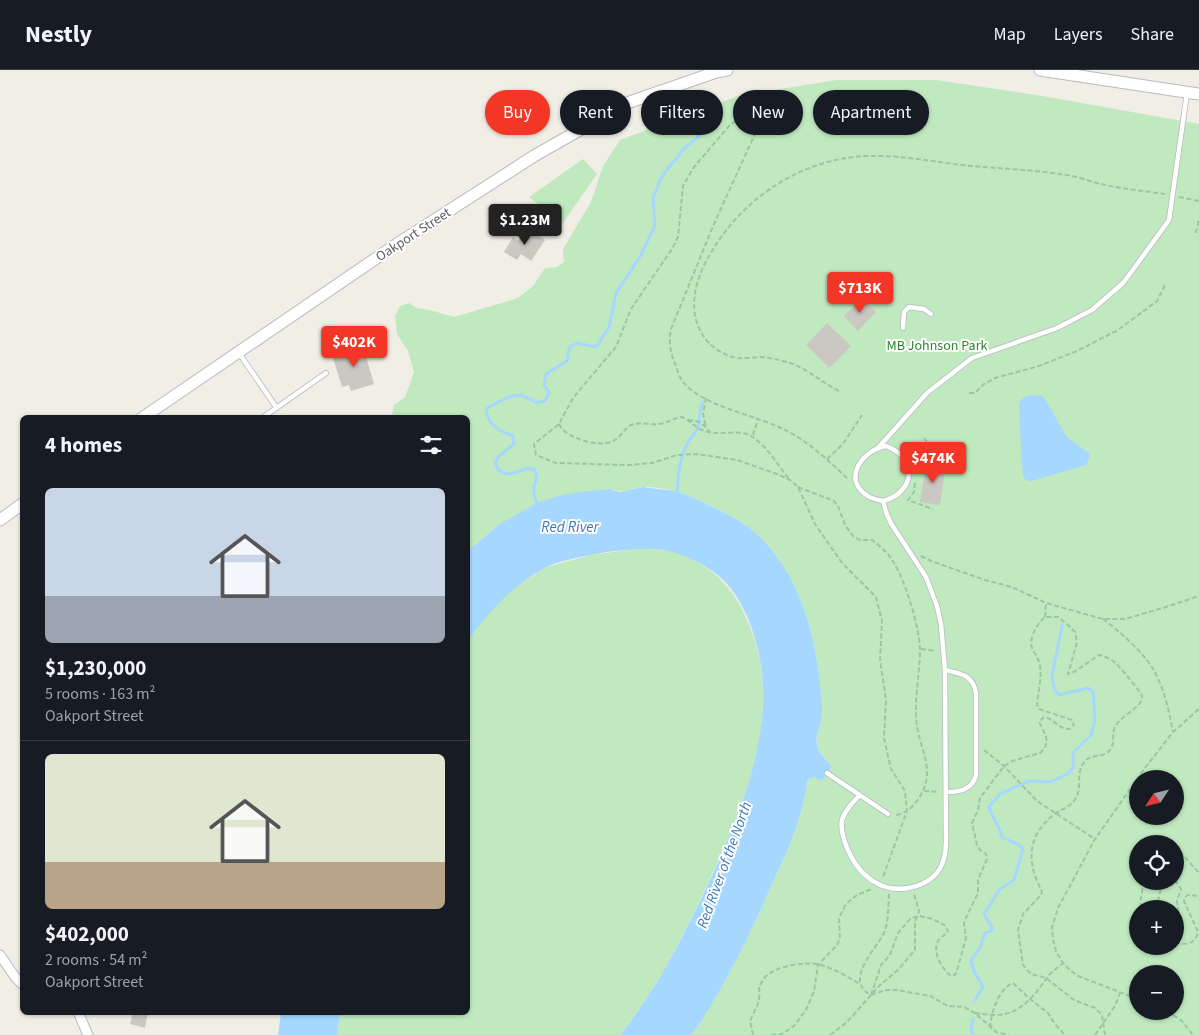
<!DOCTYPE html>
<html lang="en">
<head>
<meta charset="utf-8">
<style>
	:root { --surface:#171b24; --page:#242831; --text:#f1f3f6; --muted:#9ea1a6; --line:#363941; --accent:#f43627 }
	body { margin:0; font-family:"Source Sans 3",sans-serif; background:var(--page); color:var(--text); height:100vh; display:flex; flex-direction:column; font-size:19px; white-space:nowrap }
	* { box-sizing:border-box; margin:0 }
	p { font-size:16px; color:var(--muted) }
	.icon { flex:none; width:28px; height:28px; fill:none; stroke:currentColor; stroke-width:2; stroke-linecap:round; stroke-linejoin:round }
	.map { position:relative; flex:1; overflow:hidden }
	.sheet { position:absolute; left:20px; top:345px; width:450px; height:600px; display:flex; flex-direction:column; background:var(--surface); border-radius:8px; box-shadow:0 1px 4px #0004 }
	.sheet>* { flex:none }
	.banner { position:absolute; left:485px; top:20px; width:475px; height:45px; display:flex; gap:10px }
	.needle { width:32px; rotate:235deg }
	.buttons { position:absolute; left:1129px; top:700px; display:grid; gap:10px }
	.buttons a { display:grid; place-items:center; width:55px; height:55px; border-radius:50%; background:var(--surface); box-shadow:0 1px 4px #0004; font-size:25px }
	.price { position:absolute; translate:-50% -42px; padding:0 11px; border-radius:5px; background:var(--accent); color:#fff; font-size:16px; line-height:32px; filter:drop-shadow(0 1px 2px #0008) }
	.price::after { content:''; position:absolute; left:50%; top:30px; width:15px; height:11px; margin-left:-8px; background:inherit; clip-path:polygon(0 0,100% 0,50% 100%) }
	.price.selected { background:#222; color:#fff }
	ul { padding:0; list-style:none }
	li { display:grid; align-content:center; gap:10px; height:265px; padding:0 25px }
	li+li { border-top:1px solid var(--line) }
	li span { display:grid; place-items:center; height:155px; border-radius:8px; color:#555 }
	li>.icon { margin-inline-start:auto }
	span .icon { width:90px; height:90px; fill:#fffc; stroke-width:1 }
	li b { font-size:21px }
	h2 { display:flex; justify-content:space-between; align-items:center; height:60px; padding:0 25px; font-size:21px }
	.tag { padding:0 18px; border-radius:22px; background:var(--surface); box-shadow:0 1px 4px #0004; font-size:18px; line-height:45px }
	.tag.selected { background:var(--accent); color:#fff }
	header { display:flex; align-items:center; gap:30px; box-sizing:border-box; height:70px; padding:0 25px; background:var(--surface); border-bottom:1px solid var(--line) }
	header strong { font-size:24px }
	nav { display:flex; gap:28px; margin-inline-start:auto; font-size:18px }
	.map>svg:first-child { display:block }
</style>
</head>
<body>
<header>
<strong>Nestly</strong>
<nav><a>Map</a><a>Layers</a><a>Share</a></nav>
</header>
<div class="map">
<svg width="1199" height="965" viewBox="0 0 1199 965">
	<rect width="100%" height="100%" fill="#f0eee5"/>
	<path fill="#c0e9c0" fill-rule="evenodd" d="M836 10H936L1037 25 1199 54V965H692C723 920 747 871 769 821 778 799 789 780 796 758 802 742 805 725 808 709L813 706 822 711 832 696C803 669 824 667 822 635 818 574 803 507 757 464 745 453 728 444 712 437 701 431 689 425 677 422 668 419 653 417 643 417 630 418 624 424 610 419L498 455 468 481V348H391L394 335 405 327 414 302 408 281 397 264 395 246 400 236 409 233 417 238 430 240 454 247 518 228 533 216 545 198 557 197 564 192 563 179 591 132 603 96 620 70 738 26ZM1138 709H1175V746H1138ZM1138 774H1175V811H1138ZM1138 839H1175V876H1138ZM1138 904H1175V941H1138Z
		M583 89 597 104 563 153 529 127Z
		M642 478C655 480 671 480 683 485 718 500 736 522 750 557 783 639 747 728 712 804 695 840 678 877 657 912 646 930 633 947 621 965H337L340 943 468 942V570L488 542 516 516 547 497 591 485Z"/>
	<path fill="#a6d8ff" d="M1031 325 1042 326 1045 329 1067 367 1089 383 1090 387 1086 395 1032 411C1023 412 1023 405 1022 398L1019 335C1020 328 1025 327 1031 325Z
		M643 417C654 419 667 419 677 422 689 425 701 431 712 437 728 444 745 453 757 464 803 507 818 574 822 635 824 666 803 669 832 696L822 711 814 707 808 709C805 725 802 742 796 758 789 780 778 799 769 821 747 871 723 920 692 965H621C633 948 646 930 657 912 679 876 697 837 715 799 738 747 760 693 763 635 765 596 754 546 728 515 717 502 698 491 682 485 658 476 631 479 607 482 590 485 560 490 545 498 512 516 490 540 468 570V481L498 455 537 433 558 426 580 422 610 419 619 422Z
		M281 943H340L337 965H278Z"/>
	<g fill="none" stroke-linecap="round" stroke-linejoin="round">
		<path stroke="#a6d8ff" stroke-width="3" d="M677 424C678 405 679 388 689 371 692 366 696 363 698 358 701 349 698 341 703 332
			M538 436C533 425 532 419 537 408L535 400 528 398 511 404 503 403 497 398 495 393 498 387 514 374 513 366C500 361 487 355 486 339 492 335 511 325 517 325 524 325 531 330 537 333L545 331 549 322 544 315 546 304 567 291 569 278 577 273 596 277 609 257 616 223 641 185 655 155 653 128 662 106 685 78 718 49 719 38
			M974 932 983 917 974 901 971 890 979 880 985 863 992 861V857L984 844 1000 819 1014 810 1023 779 1019 775 1002 767C999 756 993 748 989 737L1000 724 1029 711 1050 712 1068 704 1073 698V683L1091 665 1095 650 1093 622 1088 618 1059 625 1054 619 1052 606 1062 556
			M973 965 971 958 973 949"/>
	</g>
	<path fill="#cbc8c2" d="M528 162 533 165 534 163 545 170 531 191 521 184 517 190 504 182 513 167 518 171 523 163Z
		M862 228 876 242 858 261 844 246Z
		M827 253 851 276 829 298 806 275Z
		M362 273 374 314 351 321 349 315 342 317 333 288 340 286 338 280Z
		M926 392 946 395 940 435 920 432Z
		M133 942H148L145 958 130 954Z"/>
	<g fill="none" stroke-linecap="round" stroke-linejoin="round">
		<defs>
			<path id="service" d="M903 258 904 242 909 237 924 239 931 244
				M239 283 276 337
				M262 348 326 303
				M886 376C906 383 918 405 900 422 896 427 889 429 883 431 878 430 872 429 868 426 841 410 862 380 886 376Z
				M878 378 927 323 972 288 1057 258 1092 240 1123 213 1135 197 1169 150 1187 23
				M945 600C962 604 973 605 976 623V706C971 720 960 722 946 722
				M827 703 888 744
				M860 725C853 732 845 740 842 750 840 760 844 771 848 780 854 794 865 807 878 814 896 823 922 819 936 804 944 795 946 783 946 771L945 600 941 554 937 536 926 507 892 455 887 445 883 431"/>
			<path id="minor" d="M0 885 15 907 22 914
				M78 942 88 965"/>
			<path id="tertiary" d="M1040 0 1199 24
				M142 348 397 174 534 86 627 33 716 2 727 0
				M0 450 22 434"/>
		</defs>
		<use href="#service" stroke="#b7bbc0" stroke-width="6"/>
		<use href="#minor" stroke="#b7bbc0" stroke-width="11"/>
		<use href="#tertiary" stroke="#b7bbc0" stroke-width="13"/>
		<path stroke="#97c8a5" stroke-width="2" stroke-dasharray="5 2.5" stroke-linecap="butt" d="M1179 127 1199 131
			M1196 163 1199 148
			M839 321C821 312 807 298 787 292 778 290 769 287 761 287 753 287 745 289 738 288 728 287 718 281 711 275 686 251 692 216 708 188 741 127 807 84 877 86 908 86 940 93 971 96 1005 99 1039 100 1072 106 1082 108 1092 112 1101 114 1122 119 1144 121 1165 124
			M969 323H975L984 314 995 308 1039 296 1077 281 1118 260 1157 231 1165 215
			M706 328 703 344 706 357
			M688 350C698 350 704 354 710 362
			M559 354C565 368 597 377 611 372 619 369 623 361 629 356 637 351 651 355 660 354 667 353 674 348 682 347 690 351 696 358 705 361 720 367 740 357 754 368 768 378 778 395 789 409
			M753 365 758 349
			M929 387 931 393
			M827 389 843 374 862 345
			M914 393 929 387 935 381 924 368
			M917 401 924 402
			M847 408C829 391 810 373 787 361 758 345 706 338 684 313 680 309 678 302 676 296 671 285 668 272 671 259L714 154 754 66C756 58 758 51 749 46L741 47 729 56 694 97 683 116 678 167 672 179 631 239 616 277 573 328 559 354 534 374 536 385 556 393 629 395 652 393 677 385 696 384 737 390 777 404 790 410 798 417 815 454 842 493 876 527 882 551 880 590 886 630 884 668 891 699 905 721 907 741 883 807
			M915 413 914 422 908 430 933 439
			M798 417 834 431 838 436 845 455 853 466 860 470H872C877 474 882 478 886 482 903 499 919 555 920 579 920 602 915 624 916 647 918 680 939 700 917 731 912 738 903 745 895 745
			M921 486 931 491 985 510 1012 517 1046 533 1103 549H1125L1166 537 1199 526
			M1045 547 1046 534
			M1103 549C1118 560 1144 583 1153 599 1164 617 1169 641 1173 662
			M921 579 936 581
			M984 680 1004 696 1037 731 1095 769
			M924 721 939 722
			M1175 776 1199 803
			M1175 810 1181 819 1177 831 1179 847 1175 852
			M1144 811 1140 833 1144 839
			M889 824C888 835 889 852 884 863 876 879 843 911 871 925L886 920H897L930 926 948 936 964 937 975 943 996 962 1009 965
			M1159 839 1158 832 1162 811
			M1175 872C1185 876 1196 874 1198 862L1184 831 1185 827 1188 825 1199 826
			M871 925 881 895 890 885 898 863 911 848 920 846 933 849 946 856 948 862C945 865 938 869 937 873 933 884 943 900 951 906L956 904 966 868 964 852 978 823V810L987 789 986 784 980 780 977 775 972 753 978 740 980 728 1004 696 1012 691 1040 683C1052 672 1045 664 1039 652L1044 647C1055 649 1057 659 1070 659L1074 655 1072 650 1039 639 1037 635C1038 622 1042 609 1040 596 1039 589 1035 584 1032 578 1028 570 1038 552 1045 547H1058L1067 554 1075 562 1077 572 1068 604 1074 602 1099 585C1104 586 1109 588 1113 591 1117 593 1141 622 1142 626 1142 628 1141 631 1140 633 1133 642 1120 647 1115 657 1111 665 1116 674 1109 681 1102 688 1091 684 1085 691 1074 703 1084 719 1074 731 1069 737 1062 739 1055 744 1027 764 1026 793 1042 821L1041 825 1023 844 1018 860 1023 895 1031 904 1046 908 1074 930 1095 938 1102 945 1105 965
			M1138 929 1078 906 1070 900 1063 893 1056 881 1053 870 1052 857 1058 838 1095 769 1145 698 1173 662 1199 639
			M1167 941 1182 951 1193 965
			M975 943C982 944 990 945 998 945 1020 944 1035 925 1046 909 1050 903 1057 898 1063 893
			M992 957 990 955C993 939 998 920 1013 913L1030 929 1048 943 1055 954 1065 965
			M753 965 750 951C756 936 761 934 759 917 761 914 763 910 765 907 776 896 802 892 817 894 832 897 848 907 860 914
			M771 965 782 964 794 956 806 940 814 921 818 895 836 876 840 869 839 848 846 834 857 825 872 819
			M830 965 847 952 880 915 898 900 915 880V852L919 841 914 824
			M1095 965 1115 936 1120 923"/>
		<use href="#service" stroke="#fff" stroke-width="4.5"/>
		<use href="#minor" stroke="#fff" stroke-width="9"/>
		<use href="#tertiary" stroke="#fff" stroke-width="11"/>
	</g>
	<g text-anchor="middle" stroke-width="4" stroke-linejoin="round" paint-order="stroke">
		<g font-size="14" fill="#5d6166" stroke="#fff">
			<text transform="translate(413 164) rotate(-33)" y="5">Oakport Street</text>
		</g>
		<g font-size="14" fill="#2f8332" stroke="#fff">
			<text x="937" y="280">MB Johnson Park</text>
		</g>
		<g font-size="15" font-style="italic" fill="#3b78b8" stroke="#fff">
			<text x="570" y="462">Red River</text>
			<text transform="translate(724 795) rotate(-70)" y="5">Red River of the North</text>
		</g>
	</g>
</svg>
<div class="buttons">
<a><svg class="needle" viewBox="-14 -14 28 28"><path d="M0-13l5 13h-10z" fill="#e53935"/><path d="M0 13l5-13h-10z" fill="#9ea1a6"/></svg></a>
<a><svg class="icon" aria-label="locate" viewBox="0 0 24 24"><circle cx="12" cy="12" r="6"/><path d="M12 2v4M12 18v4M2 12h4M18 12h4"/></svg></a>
<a>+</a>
<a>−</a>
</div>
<b class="price selected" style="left:525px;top:176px">$1.23M</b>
<b class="price" style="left:860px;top:244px">$713K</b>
<b class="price" style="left:354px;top:298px">$402K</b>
<b class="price" style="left:933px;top:414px">$474K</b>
<div class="banner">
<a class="tag selected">Buy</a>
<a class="tag">Rent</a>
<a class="tag">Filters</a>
<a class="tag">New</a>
<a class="tag">Apartment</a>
</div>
<section class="sheet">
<h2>4 homes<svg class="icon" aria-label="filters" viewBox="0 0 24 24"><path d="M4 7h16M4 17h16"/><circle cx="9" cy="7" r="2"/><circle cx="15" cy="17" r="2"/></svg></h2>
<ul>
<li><span style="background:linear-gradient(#c9d6e8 70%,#9aa5b1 0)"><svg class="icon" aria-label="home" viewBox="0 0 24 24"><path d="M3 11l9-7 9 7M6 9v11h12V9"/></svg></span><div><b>$1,230,000</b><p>5 rooms · 163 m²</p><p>Oakport Street</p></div></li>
<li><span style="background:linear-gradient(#dfe7d0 70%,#b9a48a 0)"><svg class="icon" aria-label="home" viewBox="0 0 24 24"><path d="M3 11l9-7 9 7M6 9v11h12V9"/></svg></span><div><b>$402,000</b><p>2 rooms · 54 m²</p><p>Oakport Street</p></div></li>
</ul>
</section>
</div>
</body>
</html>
